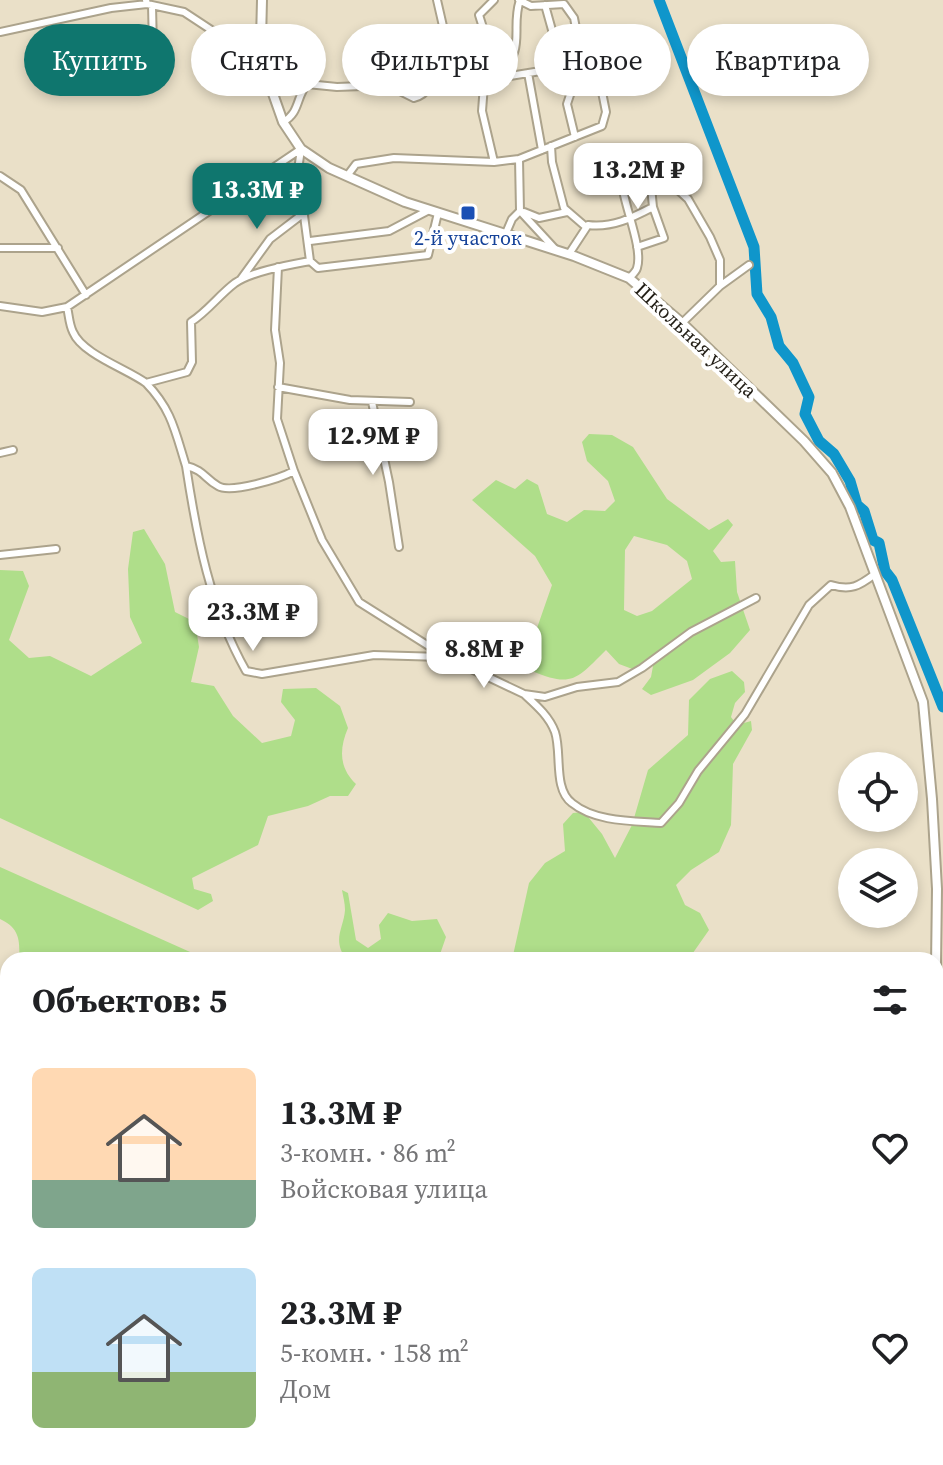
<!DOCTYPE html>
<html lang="ru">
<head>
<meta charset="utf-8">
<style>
	:root { --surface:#fff; --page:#f6f6f6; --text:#202124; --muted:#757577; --accent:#0f766e }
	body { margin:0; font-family:"Source Serif 4",serif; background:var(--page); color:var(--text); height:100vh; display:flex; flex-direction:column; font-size:30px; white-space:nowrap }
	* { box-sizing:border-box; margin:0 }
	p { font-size:26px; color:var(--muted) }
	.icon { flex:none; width:44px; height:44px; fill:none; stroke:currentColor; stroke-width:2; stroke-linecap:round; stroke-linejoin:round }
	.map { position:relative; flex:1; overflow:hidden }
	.sheet { position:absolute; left:0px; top:952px; width:944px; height:514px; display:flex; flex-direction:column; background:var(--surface); border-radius:24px 24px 0 0; box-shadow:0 4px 12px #0003 }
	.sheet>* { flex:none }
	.banner { position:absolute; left:24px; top:24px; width:896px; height:72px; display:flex; gap:16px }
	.controls { position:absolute; left:838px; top:752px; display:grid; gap:16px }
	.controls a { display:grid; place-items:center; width:80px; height:80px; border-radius:50%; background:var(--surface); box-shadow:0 4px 12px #0003; font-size:40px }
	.price { position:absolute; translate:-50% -68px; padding:0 18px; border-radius:16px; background:#fff; color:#222; font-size:26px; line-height:52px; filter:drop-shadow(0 2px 4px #0008) }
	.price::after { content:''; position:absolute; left:50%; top:48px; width:24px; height:18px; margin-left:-12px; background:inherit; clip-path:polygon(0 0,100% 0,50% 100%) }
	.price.selected { background:var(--accent); color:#fff }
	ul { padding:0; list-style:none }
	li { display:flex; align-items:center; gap:24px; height:200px; padding:0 32px }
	li span { display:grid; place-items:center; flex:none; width:224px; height:160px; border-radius:12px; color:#555 }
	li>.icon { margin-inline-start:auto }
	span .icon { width:96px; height:96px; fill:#fffc; stroke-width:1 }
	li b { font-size:34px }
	h2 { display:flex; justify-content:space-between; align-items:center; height:96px; padding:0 32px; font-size:34px }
	.tag { padding:0 28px; border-radius:36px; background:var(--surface); box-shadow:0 4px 12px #0003; font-size:28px; line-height:72px }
	.tag.selected { background:var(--accent); color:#fff }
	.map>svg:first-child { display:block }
</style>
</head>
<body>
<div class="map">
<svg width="943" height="1465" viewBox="0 0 943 1465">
	<rect width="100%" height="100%" fill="#eae0c8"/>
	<path fill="#afde8a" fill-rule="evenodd" d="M589 434 612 435 633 447 667 499 709 530 728 519 733 525 713 551 721 562 735 561 737 592 750 630 730 653 693 680 651 695 642 689 651 677 655 655 635 670 619 664 606 650C577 679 572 688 532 671L529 651 552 585 535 556 472 500 496 480 515 489 527 479 538 485 547 514 567 522 584 510 605 511 615 501 608 481 587 461 582 442ZM634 536 667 545 687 561 692 579 652 611 637 616 624 610 625 550Z
		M144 529 165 564 175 612 195 622 199 647 191 682 214 686 233 716 262 743 291 736 295 720 281 702 283 689 316 688 340 706 348 728C339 749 339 768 356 784L348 796H330L308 806 268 816 258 845 192 878 194 889 211 894 213 901 198 910 0 818V570L23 571 29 586 9 640 29 658 50 656 91 676 142 643 130 617 128 569 133 532Z
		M732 671 744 682 745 692 735 703 731 717 737 725 751 721 752 730 733 764 731 825 719 852 691 870 676 885 685 905 700 913 709 930 688 960H512L529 883 545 863 565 851 563 824 573 813 584 812 602 834 615 858 632 825 648 770 688 735 689 700 710 679Z
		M0 867 208 960H19C20 941 20 928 0 919Z
		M342 890 348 893 356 940 368 948 381 939 379 925 388 913 412 921 437 919 446 937 438 960H347C331 940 344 928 345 910 345 903 343 896 342 890Z
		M0 1018 8 1021V1458H533L532 1465H0Z"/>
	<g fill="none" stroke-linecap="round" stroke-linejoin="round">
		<path stroke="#0f96cb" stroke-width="11" d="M659 0 754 247 757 294 771 317 779 346 793 363 809 397 805 414 819 441 834 454 850 481 857 505 864 511 873 540 879 543 885 571 892 580 943 707
			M936 1153 943 1140
			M605 1465 612 1458"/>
		<defs>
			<path id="minor" d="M146 0 147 4 184 12 228 41
				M437 0 451 61 490 79
				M494 0 479 15 497 72 484 85 482 111 494 162 519 159 520 211
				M519 0 531 6 564 4 574 18 583 64
				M152 5 153 49
				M545 5 557 48 555 68
				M0 32 111 8 147 4
				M558 68 577 82 601 87
				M497 72 510 76 596 62 606 112 602 126 519 159
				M497 72C528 53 510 28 520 0
				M528 73 542 150
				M575 80 567 104 575 137
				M283 122C300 113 296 97 307 84L337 87 388 85 414 98C434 92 430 77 433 60L437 57H450
				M551 146 552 162 564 208 586 227
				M0 176 21 190 86 295
				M347 176 356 164 394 158 494 162
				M650 177 676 188 688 199 710 237 720 260V286
				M520 211 556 250
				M524 212 539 218 567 212
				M506 233 512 219 520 211
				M310 241 389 231 429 210
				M637 247 664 238 653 207 650 177
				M0 248H58
				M569 254 588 225C612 228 632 218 653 207
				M310 261 318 268 428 255 438 213
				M629 278C632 275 636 272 637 268 644 246 620 199 621 172L641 169 655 151
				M241 279 270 239 304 213
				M0 306 42 312 67 307 301 149
				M67 307C69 315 69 324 73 332 82 354 127 369 146 383L187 372 192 362 191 322C208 311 219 295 235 283 253 271 289 265 310 261L298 170 301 149
				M682 323 720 286 749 265
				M146 383C172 410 175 431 186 466 204 470 204 478 218 486 231 494 281 478 294 471L277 419 280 363 275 330 278 267
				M278 387 350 400 410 402
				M372 402 389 482 399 547
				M0 453 13 450
				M186 466C197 538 210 607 246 671L262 674 374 655 442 657
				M294 471 322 540 359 602 446 657 524 694 545 697 577 687 618 682 642 668 691 632 756 598
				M0 555 56 549
				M524 694C536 705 549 716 555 732 562 753 553 789 572 803 595 822 633 821 661 823L679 803 698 771 745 714 809 605 831 585C851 591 859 586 875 574
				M936 1325 943 1315
				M807 1458 812 1465
				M872 1458 878 1465
				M707 1465 712 1458
				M829 1465 834 1458"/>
			<path id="tertiary" d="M262 0 261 40 265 71 283 122 301 149 329 168 405 202 574 256 629 278 682 323 804 441 832 473 850 507 923 702 932 799 937 889 936 965
				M936 1105 943 1113
				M547 1465 552 1458"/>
		</defs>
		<use href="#minor" stroke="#aca38c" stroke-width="10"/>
		<use href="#tertiary" stroke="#aca38c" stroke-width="12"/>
		<use href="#minor" stroke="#fff" stroke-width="6"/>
		<use href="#tertiary" stroke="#fff" stroke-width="8"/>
	</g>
	<rect fill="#1a4fb4" stroke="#fff" stroke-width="3" x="460" y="205" width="16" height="16" rx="4"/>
	<g text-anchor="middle" stroke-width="8" stroke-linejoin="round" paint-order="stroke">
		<g font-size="20" fill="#164399" stroke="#fff">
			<text x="468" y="245">2-й участок</text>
		</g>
		<g font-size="20" fill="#211d15" stroke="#fff">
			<text transform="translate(696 340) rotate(43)" y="7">Школьная улица</text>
		</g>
	</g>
</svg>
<div class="controls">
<a><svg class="icon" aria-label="locate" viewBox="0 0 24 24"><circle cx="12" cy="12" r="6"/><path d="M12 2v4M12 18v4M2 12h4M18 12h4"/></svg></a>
<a><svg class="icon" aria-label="layers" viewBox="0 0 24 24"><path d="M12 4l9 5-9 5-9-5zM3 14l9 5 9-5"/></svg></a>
</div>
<b class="price" style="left:638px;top:211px">13.2M ₽</b>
<b class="price selected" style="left:257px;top:231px">13.3M ₽</b>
<b class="price" style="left:373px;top:477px">12.9M ₽</b>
<b class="price" style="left:253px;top:653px">23.3M ₽</b>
<b class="price" style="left:484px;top:690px">8.8M ₽</b>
<div class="banner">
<a class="tag selected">Купить</a>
<a class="tag">Снять</a>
<a class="tag">Фильтры</a>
<a class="tag">Новое</a>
<a class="tag">Квартира</a>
</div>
<section class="sheet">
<h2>Объектов: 5<svg class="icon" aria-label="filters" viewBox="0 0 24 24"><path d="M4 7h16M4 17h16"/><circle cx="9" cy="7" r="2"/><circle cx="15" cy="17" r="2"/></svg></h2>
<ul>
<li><span style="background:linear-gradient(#ffd9b3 70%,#7fa58c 0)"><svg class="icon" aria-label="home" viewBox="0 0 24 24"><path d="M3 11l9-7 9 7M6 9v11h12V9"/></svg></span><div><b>13.3M ₽</b><p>3-комн. · 86 m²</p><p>Войсковая улица</p></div><svg class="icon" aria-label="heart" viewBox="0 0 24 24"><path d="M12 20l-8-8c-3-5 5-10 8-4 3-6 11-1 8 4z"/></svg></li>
<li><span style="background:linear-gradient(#bfe0f5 65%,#8fb573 0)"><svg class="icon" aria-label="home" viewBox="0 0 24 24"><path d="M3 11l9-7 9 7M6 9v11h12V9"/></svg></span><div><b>23.3M ₽</b><p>5-комн. · 158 m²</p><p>Дом</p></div><svg class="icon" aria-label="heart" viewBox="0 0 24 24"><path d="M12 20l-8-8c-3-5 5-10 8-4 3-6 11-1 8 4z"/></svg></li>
</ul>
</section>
</div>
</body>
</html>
